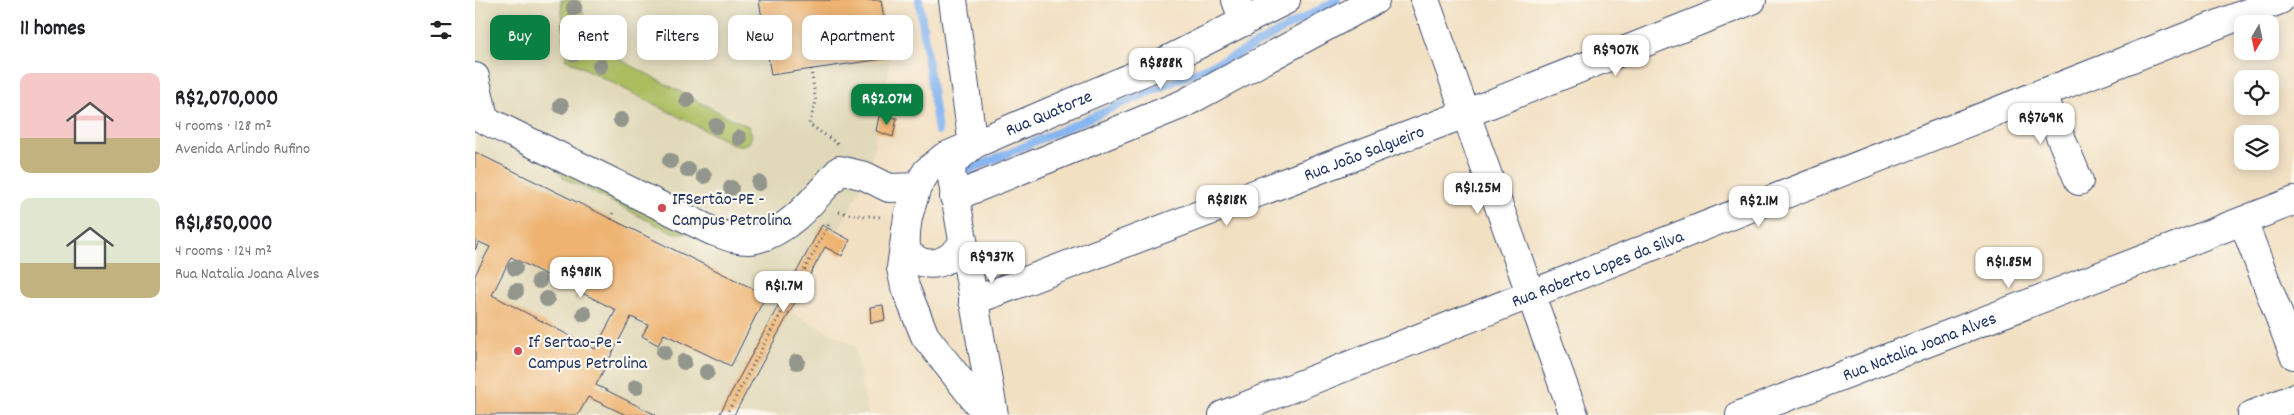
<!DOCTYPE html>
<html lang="en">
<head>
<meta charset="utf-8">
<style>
	:root { --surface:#fff; --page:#f6f6f6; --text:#202124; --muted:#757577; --accent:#0b8043 }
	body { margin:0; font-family:Dekko,sans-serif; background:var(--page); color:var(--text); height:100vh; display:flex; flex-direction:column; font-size:19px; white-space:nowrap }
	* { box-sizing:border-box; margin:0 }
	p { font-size:16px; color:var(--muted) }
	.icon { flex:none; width:28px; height:28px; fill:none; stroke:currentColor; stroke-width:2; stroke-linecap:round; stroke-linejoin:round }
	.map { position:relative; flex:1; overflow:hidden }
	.side { display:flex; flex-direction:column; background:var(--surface); width:475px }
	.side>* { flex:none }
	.top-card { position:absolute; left:15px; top:15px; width:475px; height:45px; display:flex; gap:10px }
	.needle { width:32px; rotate:189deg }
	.tools { position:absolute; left:1759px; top:15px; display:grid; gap:10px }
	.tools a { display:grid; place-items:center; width:45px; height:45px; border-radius:10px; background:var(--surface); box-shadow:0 2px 12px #0003; font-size:25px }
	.price { position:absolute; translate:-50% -42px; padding:0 11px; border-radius:10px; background:#fff; color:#222; font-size:16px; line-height:32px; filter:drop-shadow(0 1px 2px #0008) }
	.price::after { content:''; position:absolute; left:50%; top:30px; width:15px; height:11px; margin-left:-8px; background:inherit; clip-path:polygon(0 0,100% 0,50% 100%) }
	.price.active { background:var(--accent); color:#fff }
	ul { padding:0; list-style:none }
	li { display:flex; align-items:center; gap:15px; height:125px; padding:0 20px }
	li span { display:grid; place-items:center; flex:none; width:140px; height:100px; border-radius:10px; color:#555 }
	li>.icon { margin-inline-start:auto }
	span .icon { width:60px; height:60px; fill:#fffc; stroke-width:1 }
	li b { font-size:21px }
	h2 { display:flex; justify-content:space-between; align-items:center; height:60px; padding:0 20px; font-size:21px }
	.pill { padding:0 18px; border-radius:10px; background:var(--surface); box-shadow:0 2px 12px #0003; font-size:18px; line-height:45px }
	.pill.active { background:var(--accent); color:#fff }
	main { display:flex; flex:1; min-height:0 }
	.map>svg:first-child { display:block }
</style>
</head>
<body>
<main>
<section class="side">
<h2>11 homes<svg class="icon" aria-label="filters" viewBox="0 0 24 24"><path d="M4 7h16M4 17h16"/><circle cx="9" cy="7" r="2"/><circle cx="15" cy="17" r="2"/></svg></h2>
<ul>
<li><span style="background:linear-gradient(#f6c9c9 65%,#c2b280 0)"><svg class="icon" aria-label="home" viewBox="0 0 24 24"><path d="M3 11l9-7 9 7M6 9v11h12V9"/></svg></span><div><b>R$2,070,000</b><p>4 rooms · 128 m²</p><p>Avenida Arlindo Rufino</p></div></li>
<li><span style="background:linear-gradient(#dfe7d0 65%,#c2b280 0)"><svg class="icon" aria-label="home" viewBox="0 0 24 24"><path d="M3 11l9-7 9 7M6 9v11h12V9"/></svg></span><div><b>R$1,850,000</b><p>4 rooms · 124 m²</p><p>Rua Natalia Joana Alves</p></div></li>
</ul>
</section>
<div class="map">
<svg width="1819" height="415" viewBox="0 0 1819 415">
	<rect width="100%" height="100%" fill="#fbf7ec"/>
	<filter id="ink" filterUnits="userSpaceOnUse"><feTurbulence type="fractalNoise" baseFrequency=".02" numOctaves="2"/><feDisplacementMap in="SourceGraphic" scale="10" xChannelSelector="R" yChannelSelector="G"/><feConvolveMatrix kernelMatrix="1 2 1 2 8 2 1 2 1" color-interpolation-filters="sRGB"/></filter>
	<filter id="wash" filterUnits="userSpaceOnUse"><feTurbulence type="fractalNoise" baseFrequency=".0096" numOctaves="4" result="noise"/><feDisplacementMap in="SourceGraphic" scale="20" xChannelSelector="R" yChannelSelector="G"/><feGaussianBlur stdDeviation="1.12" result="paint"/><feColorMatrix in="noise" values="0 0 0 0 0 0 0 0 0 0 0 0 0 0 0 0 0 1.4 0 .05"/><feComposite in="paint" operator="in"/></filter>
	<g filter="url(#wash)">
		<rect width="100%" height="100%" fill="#f2e0c3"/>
		<path fill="#e0d8b8" d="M0 0H406L415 58 411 93 404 116 398 152 386 188 318 313 380 346 393 415H0Z"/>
		<path fill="#acbd61" stroke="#647660" d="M86 0H104L113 27 144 59 247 114 273 126 277 135 274 143 268 145H259L91 59Z
			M77 164 214 233H200L180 224 89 178Z"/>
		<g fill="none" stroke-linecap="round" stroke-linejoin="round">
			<path stroke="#85b6f1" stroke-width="8" d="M444 0 463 131
				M494 170 765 53 862 0"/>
		</g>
		<g id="blocks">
			<path fill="#eeb371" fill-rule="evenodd" d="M284 0H406L415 58 296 75Z
				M404 116 422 118 418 137 401 131Z
				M0 152 291 295 256 366 189 334 183 345 167 336 173 325 156 317 121 385 181 415H151L113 397 103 415H0V275L15 247 4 242 0 250ZM36 257 141 310 120 349 17 295Z
				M347 225 375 240 367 256 350 247 259 415H244Z
				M408 305 410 320 396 323 395 307Z"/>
		</g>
	</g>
	<g filter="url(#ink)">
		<use href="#blocks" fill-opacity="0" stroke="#3b4a6d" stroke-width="1"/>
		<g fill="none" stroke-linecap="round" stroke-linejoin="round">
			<defs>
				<g id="minor">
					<path d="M478 0 498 145"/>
					<path d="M761 0 769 22"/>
					<path d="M950 0 1099 415"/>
					<path d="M0 77 9 118"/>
					<path d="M1567 93 1604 181"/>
					<path d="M0 115 235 230C249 235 266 243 281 239 317 230 341 196 365 170L390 176 414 188 442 187"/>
					<path d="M497 146 478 162 476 172 519 415"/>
					<path d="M479 197 708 104 900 0"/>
					<path d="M1768 221 1819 355"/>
					<path d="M431 230C431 237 430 245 432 250 434 256 439 258 444 261 462 269 477 258 488 244"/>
					<path id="s1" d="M498 301 990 114 1277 0"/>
					<path id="s2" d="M512 415 450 336 430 287 426 268 433 217 442 187 452 171 469 157 673 70 811 0"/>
					<path id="s3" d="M748 415 1805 0"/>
					<path id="s4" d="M1265 415 1819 201"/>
					<path d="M1777 415 1819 398"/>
				</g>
			</defs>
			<use href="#minor" stroke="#3b4a6d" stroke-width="30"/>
			<path stroke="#3b4a6d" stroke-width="3" stroke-dasharray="1 4" stroke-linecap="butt" d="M336 69 341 102 334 124 363 144
				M364 212 379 215 407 217
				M136 219 138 213 140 214
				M251 415 354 224"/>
			<use href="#minor" stroke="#fff" stroke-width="28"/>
		</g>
		<g fill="#93968c">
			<circle cx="99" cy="8" r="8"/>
			<circle cx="94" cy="28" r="8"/>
			<circle cx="118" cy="49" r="8"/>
			<circle cx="99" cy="54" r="8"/>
			<circle cx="125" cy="66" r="8"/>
			<circle cx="212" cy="100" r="8"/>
			<circle cx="86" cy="106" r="8"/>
			<circle cx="146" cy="120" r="8"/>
			<circle cx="241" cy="126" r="8"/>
			<circle cx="264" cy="138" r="8"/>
			<circle cx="195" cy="161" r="8"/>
			<circle cx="213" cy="170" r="8"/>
			<circle cx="229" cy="176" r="8"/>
			<circle cx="284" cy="183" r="8"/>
			<circle cx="256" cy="188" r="8"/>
			<circle cx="40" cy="268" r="8"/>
			<circle cx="64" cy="281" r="8"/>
			<circle cx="41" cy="291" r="8"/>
			<circle cx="72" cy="299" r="8"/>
			<circle cx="109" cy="314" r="8"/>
			<circle cx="189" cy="352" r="8"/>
			<circle cx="209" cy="362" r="8"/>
			<circle cx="322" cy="362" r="8"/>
			<circle cx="232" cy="372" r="8"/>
			<circle cx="161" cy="387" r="8"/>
		</g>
	</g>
	<g fill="#d1495b" stroke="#fbf7ec" stroke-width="2">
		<circle cx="187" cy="208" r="5"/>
		<circle cx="43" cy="351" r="5"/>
	</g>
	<g text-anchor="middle" stroke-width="4.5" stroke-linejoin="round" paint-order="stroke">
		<g font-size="18" fill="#1b2f5e" stroke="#fbf7ec">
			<text dy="6" stroke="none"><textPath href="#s2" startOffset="410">Rua Quatorze</textPath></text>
			<text dy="6" stroke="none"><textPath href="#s1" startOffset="418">Rua João Salgueiro</textPath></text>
			<text dy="6" stroke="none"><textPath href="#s3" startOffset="402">Rua Roberto Lopes da Silva</textPath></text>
			<text dy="6" stroke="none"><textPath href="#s4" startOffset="192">Rua Natalia Joana Alves</textPath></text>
		</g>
		<g font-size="18" fill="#1b2f5e" stroke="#fbf7ec" text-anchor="start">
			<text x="197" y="204">IFSertão-PE -<tspan x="197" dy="21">Campus Petrolina</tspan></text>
			<text x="53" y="347">If Sertao-Pe -<tspan x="53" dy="21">Campus Petrolina</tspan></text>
		</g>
	</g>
</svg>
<div class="tools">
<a><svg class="needle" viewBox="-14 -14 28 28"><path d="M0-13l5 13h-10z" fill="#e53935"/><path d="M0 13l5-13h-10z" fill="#757577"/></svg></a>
<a><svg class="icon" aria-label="locate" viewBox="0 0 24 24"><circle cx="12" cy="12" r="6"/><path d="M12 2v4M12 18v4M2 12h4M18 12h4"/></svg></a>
<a><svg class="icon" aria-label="layers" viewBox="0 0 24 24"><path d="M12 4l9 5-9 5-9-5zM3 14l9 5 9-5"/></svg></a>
</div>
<b class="price" style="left:1141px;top:77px">R$907K</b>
<b class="price" style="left:686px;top:90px">R$888K</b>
<b class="price active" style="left:412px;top:126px">R$2.07M</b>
<b class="price" style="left:1566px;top:145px">R$769K</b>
<b class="price" style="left:1003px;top:215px">R$1.25M</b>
<b class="price" style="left:752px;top:227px">R$818K</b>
<b class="price" style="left:1284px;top:228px">R$2.1M</b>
<b class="price" style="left:517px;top:284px">R$937K</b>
<b class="price" style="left:1534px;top:289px">R$1.85M</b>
<b class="price" style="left:106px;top:299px">R$981K</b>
<b class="price" style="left:309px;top:313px">R$1.7M</b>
<div class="top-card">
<a class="pill active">Buy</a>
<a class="pill">Rent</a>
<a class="pill">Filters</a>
<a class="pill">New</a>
<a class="pill">Apartment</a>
</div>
</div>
</main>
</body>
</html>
